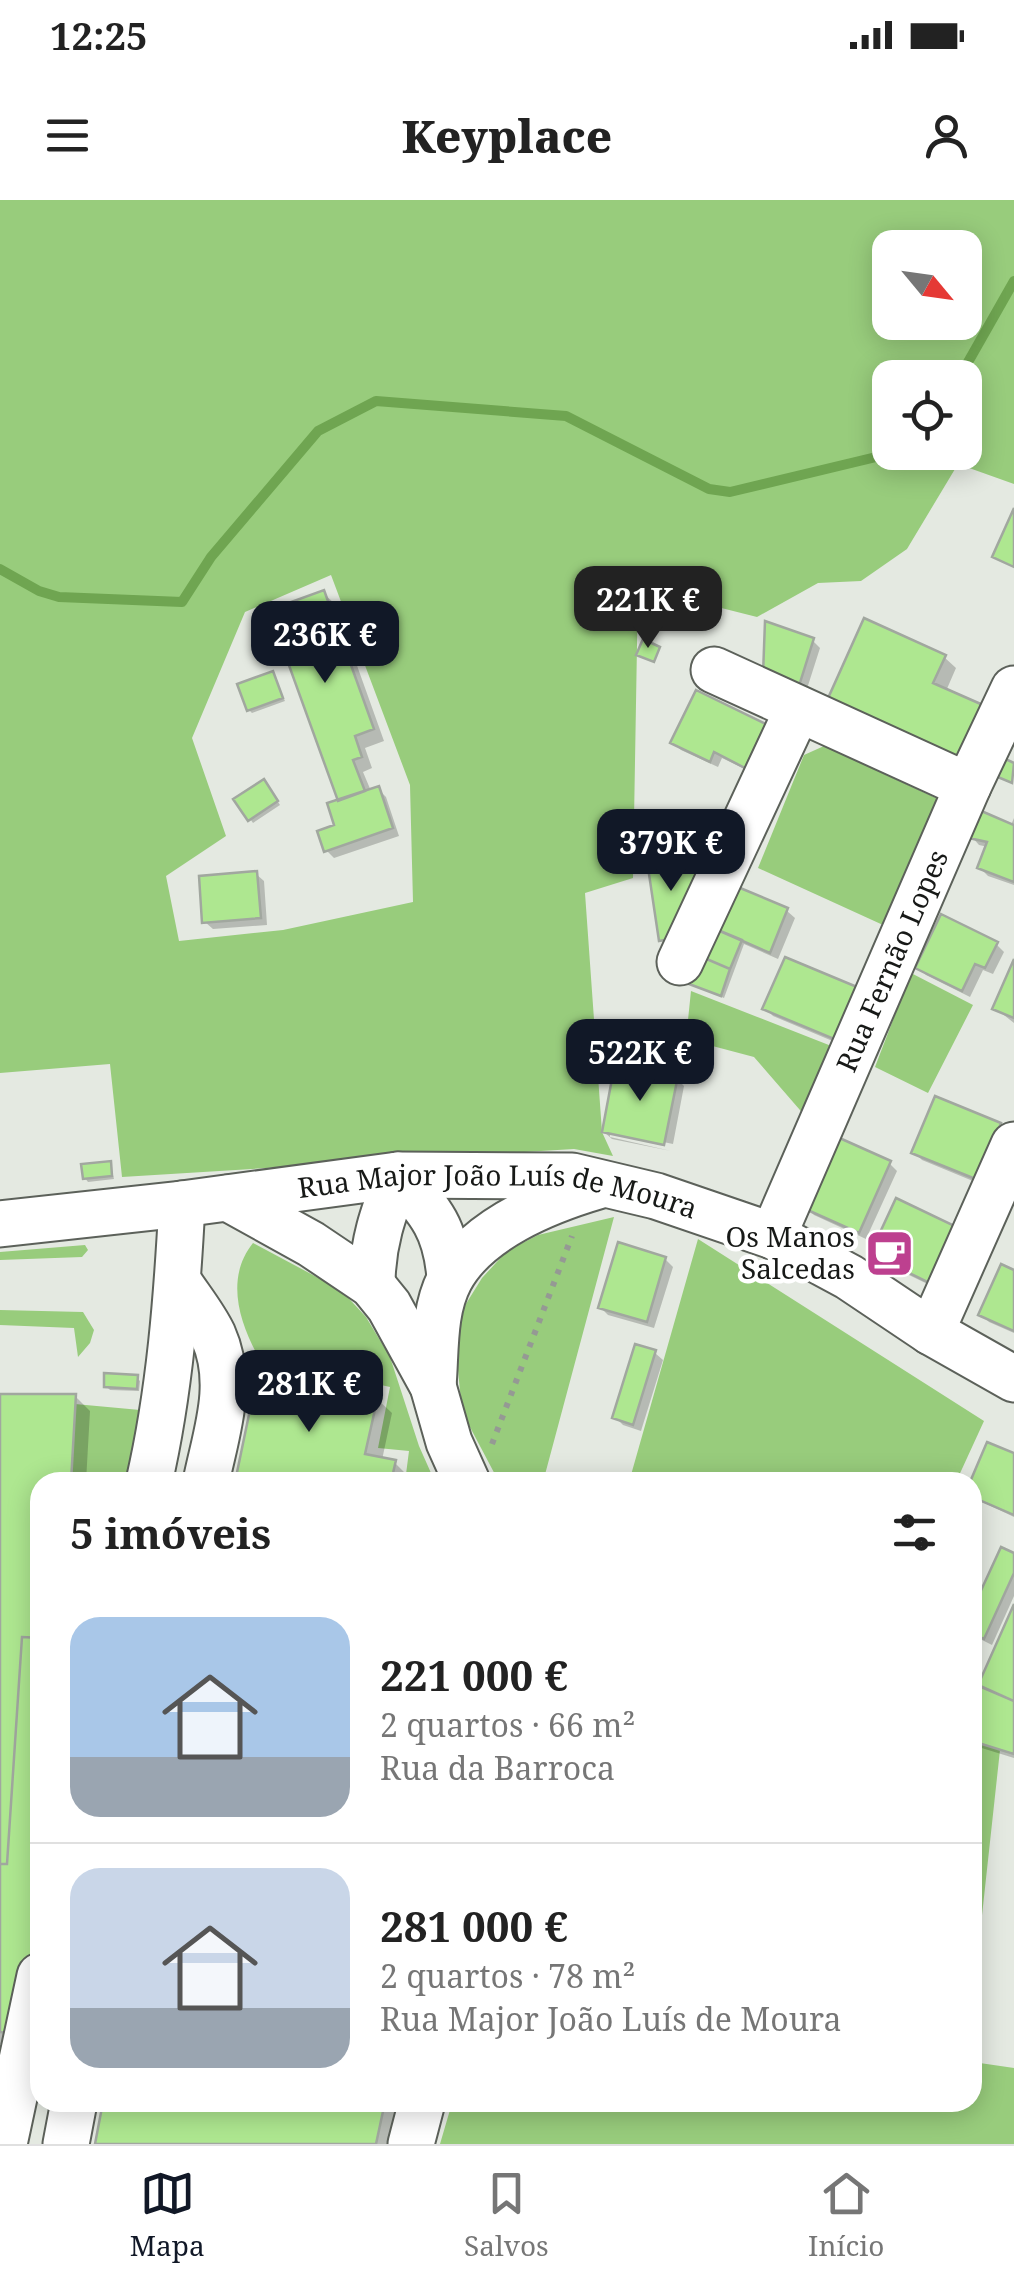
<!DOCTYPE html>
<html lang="pt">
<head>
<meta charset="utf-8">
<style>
	:root { --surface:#fff; --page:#f6f6f6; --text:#222; --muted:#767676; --line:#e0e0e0; --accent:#111827 }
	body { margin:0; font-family:"Noto Serif",serif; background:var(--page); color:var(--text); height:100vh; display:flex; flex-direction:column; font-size:38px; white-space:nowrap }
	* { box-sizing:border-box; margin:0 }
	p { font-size:32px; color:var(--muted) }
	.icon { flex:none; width:55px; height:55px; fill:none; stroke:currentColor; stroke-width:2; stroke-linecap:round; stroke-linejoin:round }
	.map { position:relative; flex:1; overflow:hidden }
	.panel { position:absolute; left:30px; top:1272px; width:952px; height:640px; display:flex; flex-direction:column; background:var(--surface); border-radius:30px; box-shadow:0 5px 25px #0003 }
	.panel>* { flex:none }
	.needle { width:65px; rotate:119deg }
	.tools { position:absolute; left:872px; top:30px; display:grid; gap:20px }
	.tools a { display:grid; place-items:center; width:110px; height:110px; border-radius:20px; background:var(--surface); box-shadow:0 5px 25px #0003; font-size:50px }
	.price { position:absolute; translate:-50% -85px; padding:0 22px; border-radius:20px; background:var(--accent); color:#fff; font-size:32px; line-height:65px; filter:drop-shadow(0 2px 5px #0008) }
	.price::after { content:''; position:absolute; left:50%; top:60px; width:30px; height:22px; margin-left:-15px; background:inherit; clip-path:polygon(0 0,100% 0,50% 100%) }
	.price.on { background:#222; color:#fff }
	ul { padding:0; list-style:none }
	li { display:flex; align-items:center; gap:30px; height:250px; padding:0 40px }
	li+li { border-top:2px solid var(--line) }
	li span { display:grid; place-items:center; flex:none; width:280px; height:200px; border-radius:30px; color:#555 }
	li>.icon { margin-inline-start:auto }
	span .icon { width:120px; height:120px; fill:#fffc; stroke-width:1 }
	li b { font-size:42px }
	h2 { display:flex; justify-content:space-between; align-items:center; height:120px; padding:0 40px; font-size:42px }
	.status { display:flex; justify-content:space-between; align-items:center; height:70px; padding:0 50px; background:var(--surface); direction:ltr }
	.status svg { height:28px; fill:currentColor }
	header { display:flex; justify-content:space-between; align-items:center; height:130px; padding:0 40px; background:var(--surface); font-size:45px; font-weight:800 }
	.tabs { display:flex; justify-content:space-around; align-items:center; height:140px; border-top:2px solid var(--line); background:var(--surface); font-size:28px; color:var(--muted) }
	.tabs a { display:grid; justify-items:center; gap:5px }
	.tabs .on { color:var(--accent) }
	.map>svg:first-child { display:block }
</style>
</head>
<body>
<div class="status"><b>12:25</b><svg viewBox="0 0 49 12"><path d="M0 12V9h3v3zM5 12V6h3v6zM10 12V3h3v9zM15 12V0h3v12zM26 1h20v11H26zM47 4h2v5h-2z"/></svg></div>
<header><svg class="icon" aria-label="menu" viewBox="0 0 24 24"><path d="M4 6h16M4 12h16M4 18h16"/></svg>Keyplace<svg class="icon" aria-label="person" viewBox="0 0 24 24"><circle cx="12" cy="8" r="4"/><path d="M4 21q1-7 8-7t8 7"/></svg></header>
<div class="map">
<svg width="1014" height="1944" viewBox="0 0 1014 1944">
	<rect width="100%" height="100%" fill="#e4e9e1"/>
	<path fill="#98cc7c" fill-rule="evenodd" d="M0 0H1014V284L958 264 907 349 861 381 818 383 757 417 638 387 633 678 585 693 602 932 613 956 574 949 122 977 110 864 0 873ZM890 48H965V122H890ZM890 178H965V252H890ZM331 375 410 585 413 702 283 730 179 741 166 676 226 636 192 538 245 412Z
		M824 546 936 598 940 608 894 730 758 668 804 555Z
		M911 773 973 805 928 893 875 867Z
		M691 791 839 849 806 917 754 857 686 839Z
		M614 1017 543 1282H499L462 1212 456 1149 464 1107 482 1078 507 1051 538 1035Z
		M698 1039 984 1221 956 1282H629Z
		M253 1043 341 1090 366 1117 390 1157 419 1246 435 1282H405L409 1251 378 1248 390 1187 259 1158C239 1122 225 1078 253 1043Z
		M85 1045 88 1050 82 1057 0 1060V1052Z
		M0 1110 83 1112 94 1130 90 1143 78 1157 74 1128 0 1125Z
		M75 1204 151 1211 136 1282H71Z
		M973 1541 1000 1550 973 1798 972 1541Z
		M973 1862 1014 1868V1944H440L452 1903 972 1902Z"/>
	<path fill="#0003" d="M323 393 335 404 384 541 365 548 372 568 363 572 371 591 378 589 386 597 399 636 334 658 326 650 337 626 341 601Z
		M812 440 820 448 805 495 774 482Z
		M944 457 956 468 946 491 840 516Z
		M272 474 285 501 252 513 249 510Z
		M765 526 772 533 753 573 722 558 718 567 681 550 673 542Z
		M267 585 280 605 253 623 237 600Z
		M1014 618V685L988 676 980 668 988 647 979 645 972 637 1011 625Z
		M256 674 264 681 267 725 213 729 205 722Z
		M734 688 787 711 795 718 778 759 744 744 724 798 692 784Z
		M996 744 1004 752 993 774 983 770 970 797 926 775 918 767Z
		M786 760 842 845 773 816 765 808Z
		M1014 766V823L995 808Z
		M676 878 684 886 673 944 610 931V937L671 951 612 939 604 932Z
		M1000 925 1008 933 985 986 922 960 914 952Z
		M110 963 114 979 88 982 85 978Z
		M889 963 897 971 866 1039 814 1015 806 1007Z
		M897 1001 942 1091 880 1061 873 1053Z
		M665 1059 673 1067 654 1128 608 1115 600 1107Z
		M1014 1073V1133L989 1122 981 1114Z
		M655 1153 663 1160 641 1231 623 1225 615 1217Z
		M260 1174 376 1198 392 1213 382 1260 395 1263 410 1278 409 1282H237Z
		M137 1178 140 1181 139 1191 110 1190 106 1186Z
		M0 1196H75L90 1211 86 1282H40V1825L34 1848 0 1844Z
		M1014 1256V1317L972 1297V1284Z
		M1014 1356V1396L992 1445 972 1435V1416Z
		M1014 1410V1558L972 1545V1486L988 1492 981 1485Z
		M106 1902H403L394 1944H97Z"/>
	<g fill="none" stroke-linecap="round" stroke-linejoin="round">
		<path stroke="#6fa551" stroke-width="10" d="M959 178 1014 81
			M0 369 39 391 59 397 182 402 211 357 318 231 376 201 566 216 709 289 730 292 897 252"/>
	</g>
	<path fill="#aee790" stroke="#a1a79f" stroke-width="2.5" d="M1014 308V367L992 357Z
		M324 390 374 529 355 536 362 557 353 560 365 591 338 601 269 410Z
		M864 418 946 455 933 483 983 505 955 564 825 505Z
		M765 421 814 438 798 489 763 475Z
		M643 439 660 447 654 462 636 455Z
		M273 471 283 498 247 511 237 484Z
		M696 490 766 524 745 568 714 552 710 562 670 543Z
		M1001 557 1014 563 1012 583 993 575Z
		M264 579 278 601 248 621 233 599Z
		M379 586 393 628 324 652 317 631 334 625 327 603Z
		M979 610 1014 625V682L977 668 987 642 969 638Z
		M646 654 703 672 676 738 659 741Z
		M257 671 261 718 202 723 199 676Z
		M733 685 788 708 770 753 713 728Z
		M941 714 998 742 985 768 975 764 962 791 915 768Z
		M713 728 742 740 730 769 702 757Z
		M702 757 730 769 721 796 689 784Z
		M785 757 857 787 834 839 762 809Z
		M1014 759V818L992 809Z
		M615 863 678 876 664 945 602 932Z
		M935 896 1001 923 978 980 911 953Z
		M835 936 891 961 859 1033 803 1008Z
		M111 961 112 976 83 979 81 964Z
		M896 998 961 1029 934 1085 870 1054Z
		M618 1042 666 1057 647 1122 598 1108Z
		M1001 1064 1014 1070V1131L978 1115Z
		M635 1144 656 1150 633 1225 612 1218Z
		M258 1171 378 1196 365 1254 396 1260 391 1282H235Z
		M104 1173 138 1175 137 1189 104 1187Z
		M0 1194H76L71 1282H40V1438L22 1437 7 1664H0Z
		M987 1242 1014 1253V1315L972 1297 970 1282Z
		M1001 1347 1014 1353V1373L984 1439 972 1434V1410Z
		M1014 1404V1501L978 1485Z
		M22 1437 40 1438V1748L20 1834 0 1832V1664H7Z
		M972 1483 1014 1501V1554L972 1541Z
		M103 1902H385L376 1944H95Z"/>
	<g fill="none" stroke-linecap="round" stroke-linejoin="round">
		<defs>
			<g id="minor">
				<path d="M714 470 968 586"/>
				<path d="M680 762 798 509"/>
				<path d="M228 998 311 1044 372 1085 389 1106 433 1186 449 1242 467 1282"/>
				<path id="s1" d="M0 1024 182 1004 398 975 572 976 656 996 773 1036 849 1077 931 1132 1014 1179"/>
				<path id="s2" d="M773 1036 968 586 1014 489"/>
				<path d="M178 1081C189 1098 204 1116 213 1135 235 1184 216 1233 206 1282"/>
				<path d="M372 1085C372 1044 383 1013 398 975 431 1012 446 1028 450 1078"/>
				<path d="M931 1132 1014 945"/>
				<path d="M433 1186C436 1151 433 1111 450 1079 477 1029 547 1001 598 986"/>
				<path d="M149 1282C170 1191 177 1097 182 1004"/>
				<path d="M4 1944 40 1776"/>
				<path d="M66 1944 74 1902"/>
				<path d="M411 1944 422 1902"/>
			</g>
		</defs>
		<use href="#minor" stroke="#5c615a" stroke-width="49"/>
		<path stroke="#959994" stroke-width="6" stroke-dasharray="5 8" stroke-linecap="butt" d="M492 1244 572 1036"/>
		<use href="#minor" stroke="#fff" stroke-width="45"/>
	</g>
	<defs>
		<symbol id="cafe-square" viewBox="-11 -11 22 22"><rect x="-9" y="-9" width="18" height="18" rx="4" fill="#bd408f" stroke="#fff"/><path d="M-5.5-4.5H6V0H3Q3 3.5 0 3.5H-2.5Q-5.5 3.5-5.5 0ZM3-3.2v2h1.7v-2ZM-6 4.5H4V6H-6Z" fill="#fff"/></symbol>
	</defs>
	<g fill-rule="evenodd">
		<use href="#cafe-square" x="862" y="1026" width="55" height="55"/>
	</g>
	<g text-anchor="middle" stroke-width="9" stroke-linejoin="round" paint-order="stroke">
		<g font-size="28" fill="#171917" stroke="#fff">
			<text dy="10" stroke="none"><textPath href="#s2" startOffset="300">Rua Fernão Lopes</textPath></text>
			<text dy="10" stroke="none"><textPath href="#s1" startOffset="502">Rua Major João Luís de Moura</textPath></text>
		</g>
		<g font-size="28" fill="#171917" stroke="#fff" text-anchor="end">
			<text x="855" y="1047">Os Manos<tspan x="855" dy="32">Salcedas</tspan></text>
		</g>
	</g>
</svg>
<div class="tools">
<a><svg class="needle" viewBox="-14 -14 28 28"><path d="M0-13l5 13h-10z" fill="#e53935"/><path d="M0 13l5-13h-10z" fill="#767676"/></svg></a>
<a><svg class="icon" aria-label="locate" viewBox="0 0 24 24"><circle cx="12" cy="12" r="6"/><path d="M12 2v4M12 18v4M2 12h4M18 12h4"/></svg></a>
</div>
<b class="price on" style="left:648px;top:451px">221K €</b>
<b class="price" style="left:325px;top:486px">236K €</b>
<b class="price" style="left:671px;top:694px">379K €</b>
<b class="price" style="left:640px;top:904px">522K €</b>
<b class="price" style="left:309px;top:1235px">281K €</b>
<section class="panel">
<h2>5 imóveis<svg class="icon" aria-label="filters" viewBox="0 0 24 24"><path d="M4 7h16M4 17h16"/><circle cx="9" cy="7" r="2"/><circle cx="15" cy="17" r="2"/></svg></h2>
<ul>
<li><span style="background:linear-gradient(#a9c7e8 70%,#9aa5b1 0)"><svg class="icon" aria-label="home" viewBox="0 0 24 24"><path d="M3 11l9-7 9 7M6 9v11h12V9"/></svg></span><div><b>221 000 €</b><p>2 quartos · 66 m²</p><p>Rua da Barroca</p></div></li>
<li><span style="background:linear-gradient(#c9d6e8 70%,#9aa5b1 0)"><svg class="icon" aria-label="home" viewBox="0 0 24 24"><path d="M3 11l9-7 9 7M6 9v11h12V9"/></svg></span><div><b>281 000 €</b><p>2 quartos · 78 m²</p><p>Rua Major João Luís de Moura</p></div></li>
</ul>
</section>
</div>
<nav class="tabs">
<a class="on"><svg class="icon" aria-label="map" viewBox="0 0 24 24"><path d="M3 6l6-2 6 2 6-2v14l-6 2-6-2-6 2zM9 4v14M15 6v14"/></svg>Mapa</a>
<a><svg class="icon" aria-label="saved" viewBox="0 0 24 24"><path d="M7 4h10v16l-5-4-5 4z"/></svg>Salvos</a>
<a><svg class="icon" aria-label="home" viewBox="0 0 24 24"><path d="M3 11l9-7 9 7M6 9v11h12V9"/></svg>Início</a>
</nav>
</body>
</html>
